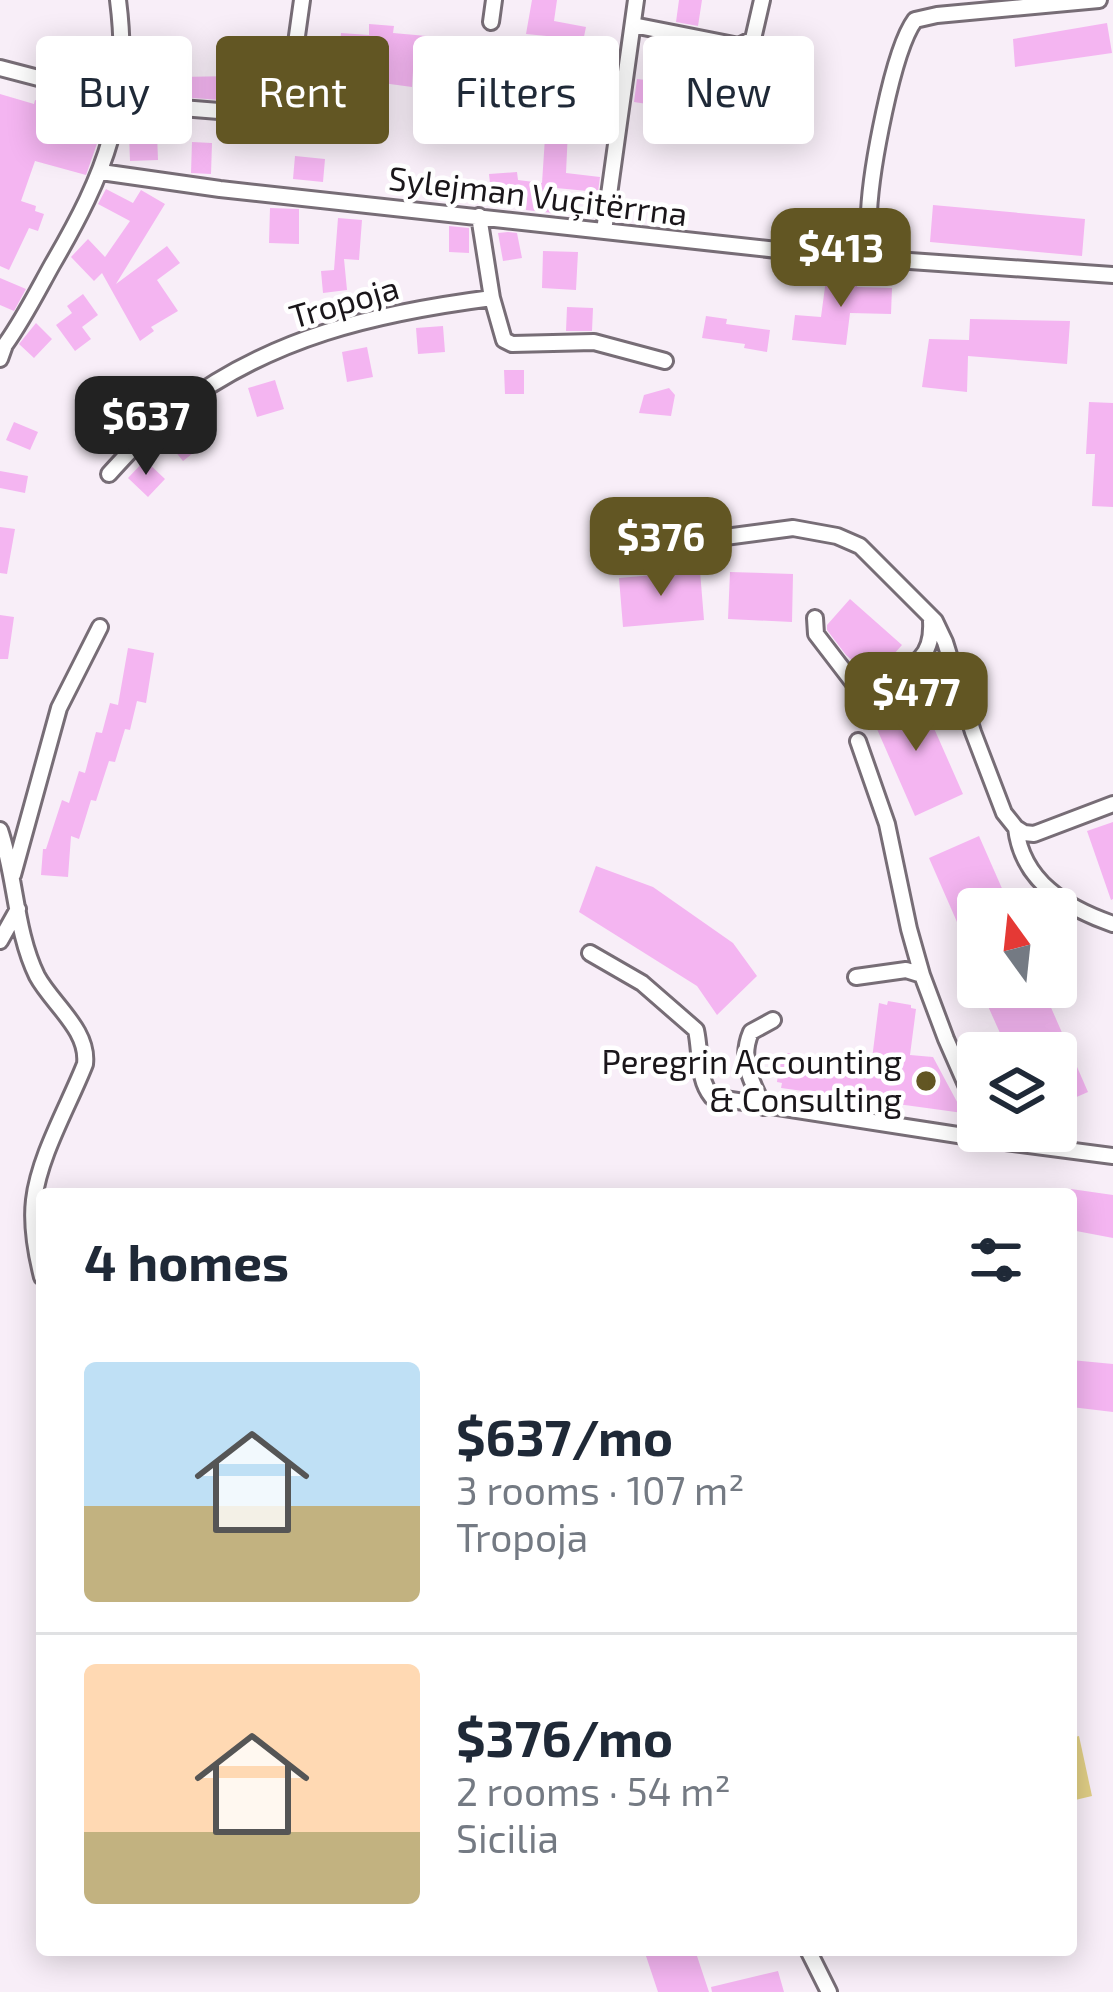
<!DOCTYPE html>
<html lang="en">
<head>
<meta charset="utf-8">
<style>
	:root { --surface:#fff; --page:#f2f2f3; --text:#1f2937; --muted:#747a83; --line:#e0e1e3; --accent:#625623 }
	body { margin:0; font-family:"Exo 2",sans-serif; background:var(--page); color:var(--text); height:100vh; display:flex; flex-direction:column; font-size:45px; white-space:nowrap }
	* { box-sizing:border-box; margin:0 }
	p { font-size:39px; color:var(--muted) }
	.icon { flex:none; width:66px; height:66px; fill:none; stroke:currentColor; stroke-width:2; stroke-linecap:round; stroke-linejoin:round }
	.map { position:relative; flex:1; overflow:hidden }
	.sheet { position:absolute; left:36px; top:1188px; width:1041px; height:768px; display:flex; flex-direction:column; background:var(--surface); border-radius:12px; box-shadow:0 6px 30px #0003 }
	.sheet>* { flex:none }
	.guide { position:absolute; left:36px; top:36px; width:1041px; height:108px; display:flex; gap:24px }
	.needle { width:78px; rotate:345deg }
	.buttons { position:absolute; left:957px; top:888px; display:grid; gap:24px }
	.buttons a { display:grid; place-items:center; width:120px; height:120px; border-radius:12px; background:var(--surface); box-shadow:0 6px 30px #0003; font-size:60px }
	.price { position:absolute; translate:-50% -102px; padding:0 27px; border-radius:24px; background:var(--accent); color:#fff; font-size:39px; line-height:78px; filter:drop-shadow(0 3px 6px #0008) }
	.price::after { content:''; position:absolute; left:50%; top:72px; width:36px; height:27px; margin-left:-18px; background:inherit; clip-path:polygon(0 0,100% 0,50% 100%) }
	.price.on { background:#222; color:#fff }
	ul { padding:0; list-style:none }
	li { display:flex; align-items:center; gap:36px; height:300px; padding:0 48px }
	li+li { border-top:3px solid var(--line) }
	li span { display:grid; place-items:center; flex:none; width:336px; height:240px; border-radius:12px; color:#555 }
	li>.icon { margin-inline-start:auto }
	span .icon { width:144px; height:144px; fill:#fffc; stroke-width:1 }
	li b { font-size:51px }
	h2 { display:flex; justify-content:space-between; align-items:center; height:144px; padding:0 48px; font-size:51px }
	.tag { padding:0 42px; border-radius:12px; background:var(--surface); box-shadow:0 6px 30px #0003; font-size:42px; line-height:108px }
	.tag.on { background:var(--accent); color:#fff }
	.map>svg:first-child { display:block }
</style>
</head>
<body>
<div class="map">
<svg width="1113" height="1992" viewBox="0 0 1113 1992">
	<rect width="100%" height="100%" fill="#f8eef8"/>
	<path fill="#e1cf86" d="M1079 1736 1092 1796 1071 1801V1738Z"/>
	<path fill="#f4b5f1" d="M532 0H557L554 21 586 27 580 56 554 51 557 37 526 34Z
		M679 0H702L698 26 676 22Z
		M1107 23 1112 53 1015 67 1013 39Z
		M369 24 394 26 393 33 438 37 436 56 414 55 412 87 353 79 356 46 340 45 341 33 369 35Z
		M56 41 73 42V48L110 52V76L54 70Z
		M233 76 232 106 220 100 180 97V77Z
		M637 79 663 82 660 106 634 102Z
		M477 91V115L451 116 450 92Z
		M0 94 34 104 35 100 57 107 60 94 106 107 100 135 86 175 35 161 21 201 36 206 35 211 44 214 38 231 29 228 9 270 0 266Z
		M547 107 569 109 566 173 600 177 598 192 556 188 553 213 526 210 527 198 492 201 489 174 517 172 518 180 542 183Z
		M157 133 158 160 130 161 129 134Z
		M192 142 212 143 211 174 191 173Z
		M295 156 325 159 323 182 293 179Z
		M106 189 133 203 141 190 165 204 116 284 167 246 180 263 157 280 178 311 151 327 154 331 140 341 102 273 94 281 71 257 88 239 105 257 130 221 98 204Z
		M933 205 1085 219 1082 256 930 242Z
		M270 208 299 209V244L269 243Z
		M338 218 362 220 359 260 344 259 347 290 323 293 321 271 334 270Z
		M449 226 469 228V253L449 252Z
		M508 232 517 233 522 258 503 261 498 233Z
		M543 251 578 252 576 290 542 288Z
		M827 272 858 275 857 287 892 288 891 314 850 313 846 345 792 340 795 315 821 317Z
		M0 278 26 289 14 311 0 305Z
		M83 294 98 315 82 327 91 339 75 351 56 325 72 313 67 306Z
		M567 307 593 308 592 331H566Z
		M706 316 727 319 726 324 770 330 767 352 744 348 745 344 702 338Z
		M970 319 1070 321 1067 364 968 356 967 392 922 387 929 339 969 340Z
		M36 323 52 339 34 358 19 344Z
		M443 326 445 352 418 354 416 328Z
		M367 347 373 377 347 382 342 352Z
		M504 370H524V394H505Z
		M275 380 284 409 257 417 248 388Z
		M669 388 675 395 671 416 639 413 644 395Z
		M1089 402 1113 403V507L1092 506 1095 454H1086Z
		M14 422 38 432 30 450 6 440Z
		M184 424 202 446 183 461 165 439Z
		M145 460 165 479 148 497 128 478Z
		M0 471 28 476 25 493 0 488Z
		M0 527 15 529 7 574 0 573Z
		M700 571 704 620 623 627 619 578Z
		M730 572 793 574 792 622 728 619Z
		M850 599 902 645 885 664 867 673 846 655 827 630V625Z
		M0 615 14 617 8 659H0Z
		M128 648 154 653 146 703 137 701 130 730 125 729 115 762 109 761 96 801 91 800 79 839 71 836 68 877 41 875 43 849H46L62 800 69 803 79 771 85 773 96 732 102 733 110 703 118 705Z
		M918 692 963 794 915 816 870 713Z
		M1113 822V899L1111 900 1087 831Z
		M979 836 1011 909H978V970L929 858Z
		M596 866 653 887 733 943 757 976 717 1015 697 986 579 912Z
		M1025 987H1042L1088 1092 1056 1106V1053H1009L987 1004Z
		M888 1001 911 1005V1008L916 1009 910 1055 933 1057 963 1113 781 1088 782 1083 777 1082 780 1058 786 1059 787 1053 817 1057V1060L871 1067 879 1003 887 1005Z
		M1071 1189 1113 1195V1238L1071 1230Z
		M1071 1360 1113 1364V1412L1071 1407Z
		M644 1950H695L709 1992H658Z
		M778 1971 784 1992H712L711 1987Z"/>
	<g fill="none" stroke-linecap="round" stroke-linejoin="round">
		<defs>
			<path id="street" d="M491 22 494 0
				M633 25 739 46 753 39 762 0
				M296 43 302 0
				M0 68 50 81 121 93
				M119 103 219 111
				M101 172 220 189 823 255 1113 275
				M479 216 492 298 504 340 512 344 594 342 665 361
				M604 231 636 0
				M875 258C872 243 868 228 869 212 871 171 892 51 915 20L937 15 1099 0
				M0 359 5 345C23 320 37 292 52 265 106 172 132 109 118 0
				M109 474C130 451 150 429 175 410 270 337 376 313 492 298
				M634 549 793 528 837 536 860 546 935 621 945 642 973 732 1004 813 1016 828 1024 833 1034 834 1113 804
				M815 618 816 634 862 694
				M862 705C865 659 935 688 931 621
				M858 741 887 824 909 929 922 975 946 1039 978 1112
				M1016 828C1022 881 1066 908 1113 924
				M0 830C16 877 15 931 37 976 52 1004 89 1030 85 1064 69 1105 39 1156 34 1200 31 1225 36 1253 42 1277
				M13 875 59 708 100 627
				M0 941 18 909
				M590 953 642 983 696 1030C701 1052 697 1079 712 1097L990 1140 1113 1156
				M856 977 906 970 922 975
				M764 1107C751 1081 739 1060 751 1032L773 1020
				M808 1950 829 1992"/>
		</defs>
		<use href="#street" stroke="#776d76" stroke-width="20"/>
		<use href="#street" stroke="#fff" stroke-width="14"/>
	</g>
	<circle fill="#625623" stroke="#fff" stroke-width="4.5" cx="926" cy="1081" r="12"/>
	<g text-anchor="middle" stroke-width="9" stroke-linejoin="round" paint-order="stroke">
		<g font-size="33" fill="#1a161a" stroke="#fff">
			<text transform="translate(538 196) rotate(7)" y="12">Sylejman Vuçitërrna</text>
			<text transform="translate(344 302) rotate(-16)" y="12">Tropoja</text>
		</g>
		<g font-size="33" fill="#1a161a" stroke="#fff" text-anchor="end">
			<text x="902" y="1074">Peregrin Accounting<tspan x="902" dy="38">&amp; Consulting</tspan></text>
		</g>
	</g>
</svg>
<div class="buttons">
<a><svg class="needle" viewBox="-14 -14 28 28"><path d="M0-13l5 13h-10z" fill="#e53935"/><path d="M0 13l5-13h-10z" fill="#747a83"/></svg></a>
<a><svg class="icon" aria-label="layers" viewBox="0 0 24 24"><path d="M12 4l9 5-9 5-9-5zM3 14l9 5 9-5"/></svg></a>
</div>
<b class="price" style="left:841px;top:310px">$413</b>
<b class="price on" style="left:146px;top:478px">$637</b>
<b class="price" style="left:661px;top:599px">$376</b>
<b class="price" style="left:916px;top:754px">$477</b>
<div class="guide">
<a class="tag">Buy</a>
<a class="tag on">Rent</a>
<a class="tag">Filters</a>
<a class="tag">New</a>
</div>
<section class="sheet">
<h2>4 homes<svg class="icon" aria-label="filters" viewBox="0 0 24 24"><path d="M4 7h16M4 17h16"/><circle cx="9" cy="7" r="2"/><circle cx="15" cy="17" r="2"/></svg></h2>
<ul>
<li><span style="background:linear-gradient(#bfe0f5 60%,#c2b280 0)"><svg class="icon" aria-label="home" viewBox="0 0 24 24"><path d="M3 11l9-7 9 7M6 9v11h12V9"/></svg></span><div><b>$637/mo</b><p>3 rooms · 107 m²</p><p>Tropoja</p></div></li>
<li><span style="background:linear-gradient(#ffd9b3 70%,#c2b280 0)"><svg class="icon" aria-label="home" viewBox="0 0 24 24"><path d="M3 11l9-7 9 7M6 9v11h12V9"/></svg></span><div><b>$376/mo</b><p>2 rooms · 54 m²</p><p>Sicilia</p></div></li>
</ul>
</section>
</div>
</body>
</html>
